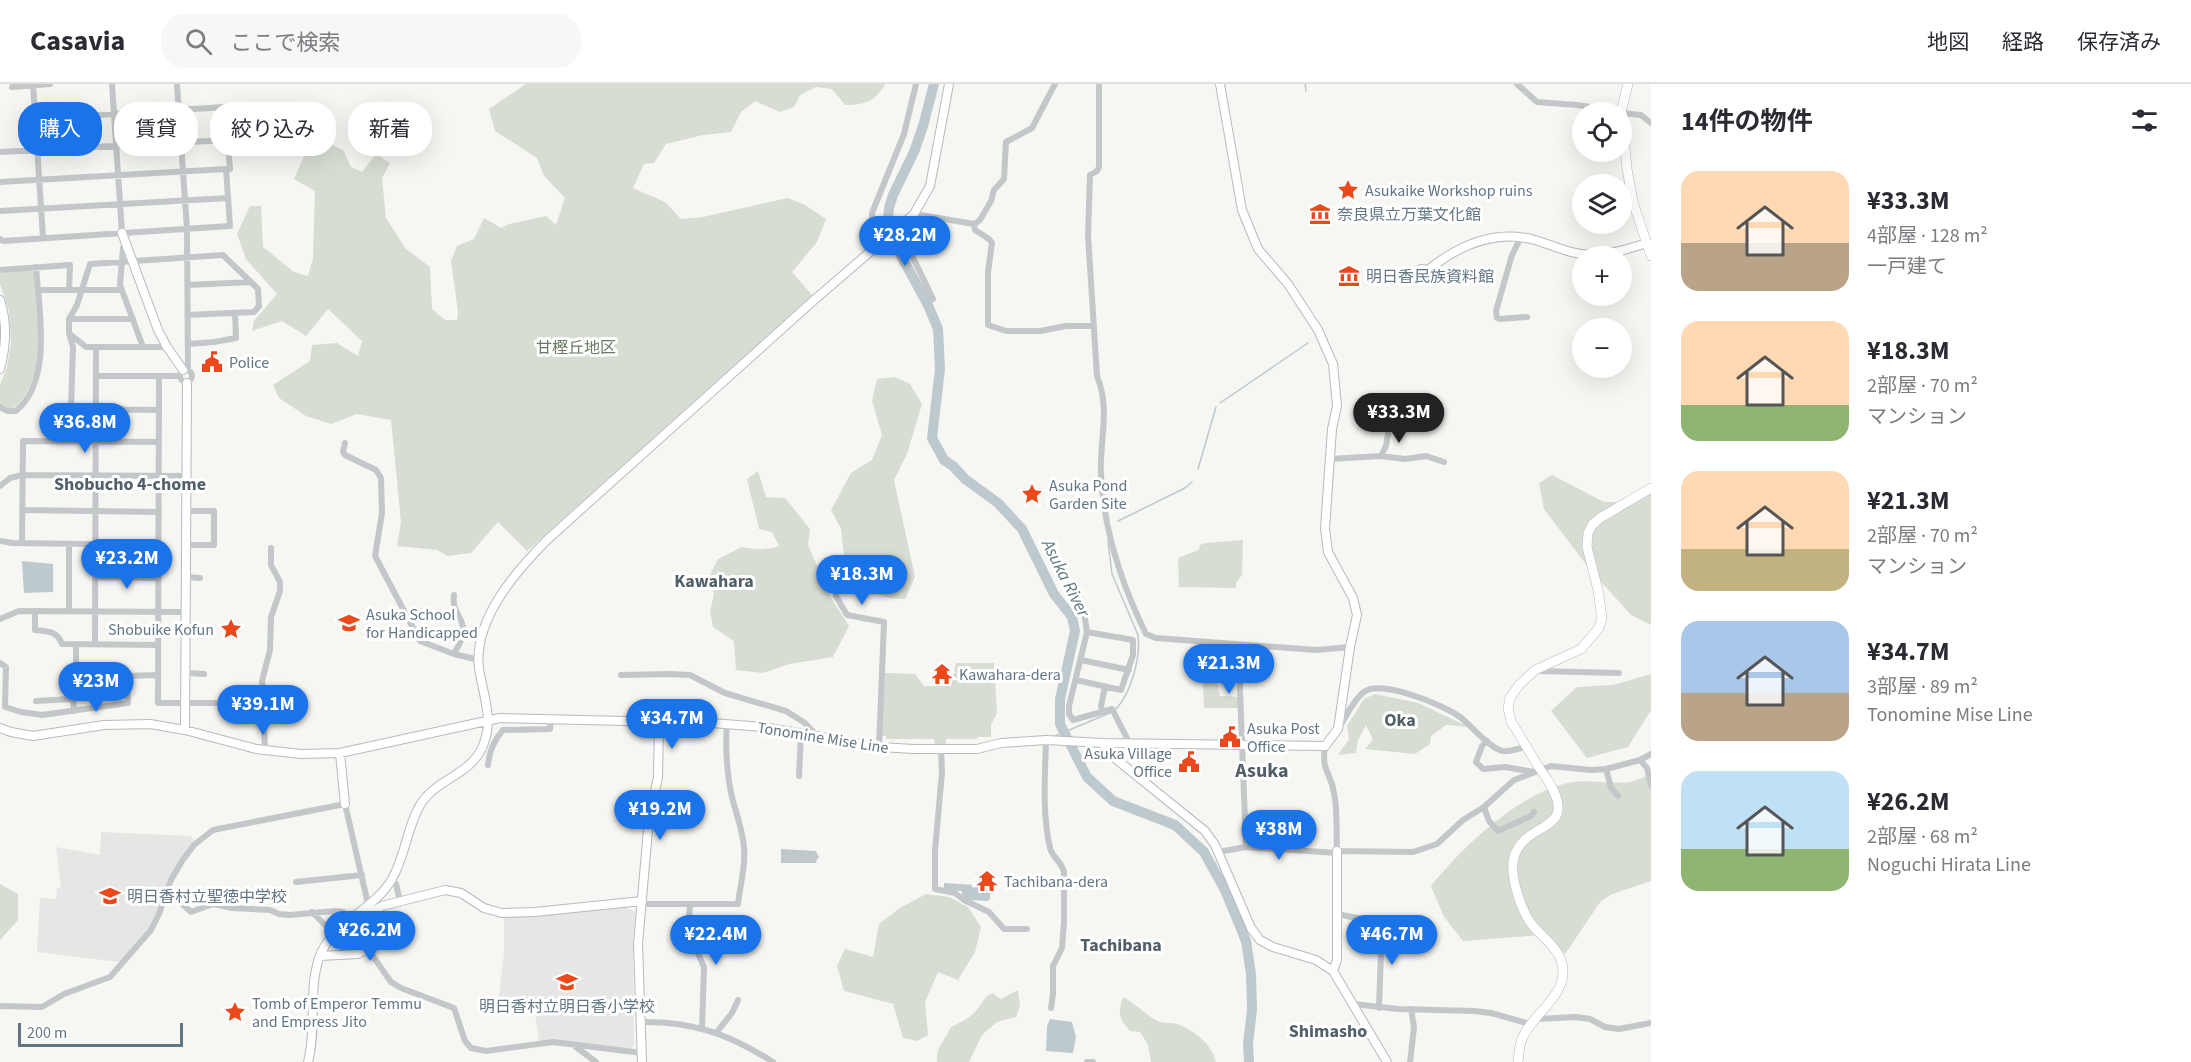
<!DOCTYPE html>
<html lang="ja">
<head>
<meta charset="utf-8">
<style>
	:root { --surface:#fff; --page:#f7f7f7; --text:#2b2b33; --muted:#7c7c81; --line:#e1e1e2; --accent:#1a73e8 }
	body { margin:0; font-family:"Source Sans 3","Noto Sans JP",sans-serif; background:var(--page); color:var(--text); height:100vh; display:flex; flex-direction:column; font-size:22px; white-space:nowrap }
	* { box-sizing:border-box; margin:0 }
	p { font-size:20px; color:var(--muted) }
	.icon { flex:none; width:33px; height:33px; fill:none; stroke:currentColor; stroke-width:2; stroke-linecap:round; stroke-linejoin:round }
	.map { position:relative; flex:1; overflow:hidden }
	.drawer { display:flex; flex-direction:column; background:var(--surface); width:540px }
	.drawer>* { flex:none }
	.top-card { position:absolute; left:18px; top:18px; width:570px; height:54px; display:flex; gap:12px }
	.buttons { position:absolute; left:1572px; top:18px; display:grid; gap:12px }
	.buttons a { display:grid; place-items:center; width:60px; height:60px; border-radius:50%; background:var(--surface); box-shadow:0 6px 24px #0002; font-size:30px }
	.scale { position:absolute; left:18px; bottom:15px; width:165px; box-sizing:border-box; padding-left:6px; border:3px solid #637684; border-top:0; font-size:16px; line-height:21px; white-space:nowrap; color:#637684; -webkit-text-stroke:4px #fff; paint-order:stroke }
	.price { position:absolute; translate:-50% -51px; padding:0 14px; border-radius:21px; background:var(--accent); color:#fff; font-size:20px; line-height:39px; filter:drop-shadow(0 2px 3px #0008) }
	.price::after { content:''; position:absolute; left:50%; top:36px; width:18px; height:14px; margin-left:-9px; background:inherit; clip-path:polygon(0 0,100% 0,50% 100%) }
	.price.current { background:#222; color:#fff }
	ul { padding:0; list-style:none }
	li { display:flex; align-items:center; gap:18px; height:150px; padding:0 30px }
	li span { display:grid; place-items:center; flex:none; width:168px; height:120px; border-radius:18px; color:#555 }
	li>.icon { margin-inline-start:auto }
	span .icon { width:72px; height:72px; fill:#fffc; stroke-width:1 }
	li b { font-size:26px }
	h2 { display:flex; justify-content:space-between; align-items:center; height:72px; padding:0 30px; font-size:26px }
	.tag { padding:0 21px; border-radius:24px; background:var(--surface); box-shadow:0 6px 24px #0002; font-size:21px; line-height:54px }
	.tag.current { background:var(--accent); color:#fff }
	header { display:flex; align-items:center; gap:36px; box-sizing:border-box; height:84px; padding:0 30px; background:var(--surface); border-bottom:2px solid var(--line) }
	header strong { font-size:28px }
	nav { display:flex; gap:33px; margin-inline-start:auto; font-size:21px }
	.search { width:420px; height:54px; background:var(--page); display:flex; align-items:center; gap:15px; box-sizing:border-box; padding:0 21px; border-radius:24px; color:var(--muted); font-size:22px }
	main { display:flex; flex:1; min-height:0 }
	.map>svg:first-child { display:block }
</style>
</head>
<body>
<header>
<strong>Casavia</strong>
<div class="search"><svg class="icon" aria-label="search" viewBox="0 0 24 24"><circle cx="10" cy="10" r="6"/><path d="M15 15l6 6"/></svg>ここで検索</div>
<nav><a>地図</a><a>経路</a><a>保存済み</a></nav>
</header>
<main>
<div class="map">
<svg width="1651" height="978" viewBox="0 0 1651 978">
	<rect width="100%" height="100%" fill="#f6f6f2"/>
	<path fill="#e6e7e5" d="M101 748 191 752 194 756 185 770 157 832 146 848 119 878 37 868 40 814 56 815 57 804 61 803 56 763 100 771Z
		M626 823 636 828 633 852 634 961 630 965 539 957 534 924 505 925 498 920 504 869V833Z"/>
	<path fill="#d7ddd2" d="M526 0H885C875 18 865 21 845 21L832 5 816 3 800 11 794 23 780 28 755 17 741 28 731 48 703 51 666 60 654 79 644 80 633 104 665 118 681 135 703 133 788 114 805 121 826 135 817 158 792 188 812 211 527 467 498 438 471 469 448 472 437 466 397 462 401 438 391 336 357 330 331 340 306 332 279 314 273 301 310 277 312 261 337 259 358 272 362 257 328 225 306 252 282 237 252 247 254 237 277 210 246 175 237 150 250 122H261L263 163 294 188 308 192 313 174 315 107 294 95 313 52 343 66 351 83 362 88 376 70 390 79 382 94 386 134 406 165 430 183 432 225 445 236H457L458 228 451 177 457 162 474 155 484 134 501 144 509 140 546 132 556 141 565 114 544 92 537 74 495 47 489 25Z
		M31 186 34 188C36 230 49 285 19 319 13 327 7 325 0 319V301L7 283 11 259 9 227 0 200V189Z
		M895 293 910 300 922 320 907 370 894 396 915 493 905 515 889 514 858 503 844 471 841 445 831 426 851 389 872 376 882 351 872 317 877 295Z
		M758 387 766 413 785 414 810 445 808 461 830 512 849 542 833 573 789 580 763 589 736 586 734 557 713 543 710 527 714 510 709 493 718 475 742 463C754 466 767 466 779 462L772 448 759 445 747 395Z
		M1552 391 1604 418H1627L1651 403V541L1631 531 1588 483 1544 425 1539 399Z
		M1243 456 1242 491 1236 499V504L1179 503 1178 474 1199 466 1200 461 1205 459Z
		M956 579H994L997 629 991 641V653H977V655H946V660H935L934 655H886V652H882L884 589 915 590 924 602H951Z
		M1202 580 1222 581 1221 589 1217 597 1220 612 1238 613V624H1204Z
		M1651 590V626L1628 663 1587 674 1551 627 1577 603 1613 601Z
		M1375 610 1418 619 1469 643 1446 641 1431 652 1430 660 1415 670 1365 665 1373 656 1366 641 1358 656 1356 669 1338 671 1349 655 1347 642 1364 615Z
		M1651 690V797L1612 810 1601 817 1565 870 1541 851 1463 857 1444 833 1431 802C1462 763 1523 705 1574 698 1593 695 1615 702 1634 697 1640 695 1646 692 1651 690Z
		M0 800 18 810V836L0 856Z
		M926 810 949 813 968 823 981 843 975 868 958 896 938 888 925 918 928 951 917 957 903 954 893 920 844 907 837 882 845 865 873 873 879 840 900 824Z
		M1018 906 1020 922 1016 933 997 938 982 951 969 978H937C935 964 946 955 951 943 962 938 972 933 979 923 984 917 984 913 992 909L1001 915Z
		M1123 913C1136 920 1147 932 1158 937 1164 940 1171 938 1177 940 1195 947 1211 959 1216 978H1151L1148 961 1140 948 1130 947C1118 933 1118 930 1123 913Z"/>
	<path fill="#bec9ce" d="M22 477 53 480V508L24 509Z
		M781 765 816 767 819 774 817 775 816 779H781Z
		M944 799 990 802V815L988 817 967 816 962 812V807L944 806Z
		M1050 935 1072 938 1076 953 1073 969 1046 967 1047 942Z"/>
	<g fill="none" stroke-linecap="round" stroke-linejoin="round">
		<path stroke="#bec9ce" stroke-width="1.5" d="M1305 0 1306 7
			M1220 319 1308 259
			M1198 385 1216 323
			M1118 437 1185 404 1192 398
			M1108 457 1112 490 1138 551C1141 573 1131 609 1116 625
			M1055 652 1112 628"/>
		<path stroke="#bec9ce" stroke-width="10" d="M934 0 923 42 914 68 893 111 889 124 888 135 898 166 928 221 938 245 940 285 932 354 944 376 953 382 965 395 998 419 1022 445 1054 510 1072 533 1075 547 1060 615V640L1087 693 1113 717 1175 741 1204 768 1225 806 1246 857 1251 890 1252 926 1248 960 1249 978"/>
		<defs>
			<path id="secondary" d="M122 149 158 246 167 263 183 286
				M1421 185 1428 186C1459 161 1495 145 1535 156 1555 162 1572 171 1593 171 1611 171 1630 164 1647 159
				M0 216C7 238 6 263 0 285
				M0 644 11 648 33 652 104 641 150 640 185 646 256 665 301 670 340 669 500 634 712 639 763 643 879 663 914 665H977L1001 659 1046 656 1103 659 1325 662 1338 645 1350 563 1357 531 1353 514 1328 468 1325 444 1332 345 1337 322 1333 280 1318 246 1288 200 1258 165 1242 126 1220 0
				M185 646 187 299
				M1103 659 1106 667 1205 747 1215 761 1251 844 1260 856 1273 863 1316 876 1333 887 1387 978
				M340 669 345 720
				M367 831 382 822 445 806 461 809 484 824 502 829 535 828 642 817
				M320 872 358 870 367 865 368 827
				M1333 887 1337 876V767
				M308 978C317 944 308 907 319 874 332 837 374 827 392 795 406 771 407 741 422 718 438 695 470 690 482 664 495 636 483 612 479 584 473 536 516 487 548 455L813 217 914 130 930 102 949 0
				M642 978 638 860 649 734 658 693 659 638"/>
			<path id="primary" d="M1621 28 1628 0
				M1622 29 1627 85 1633 118 1651 172
				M1538 682 1511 637 1508 624 1510 614 1519 601 1535 586 1581 565 1599 544 1602 534 1598 506 1587 463 1588 449 1592 441 1600 434 1651 404
				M1518 978C1519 971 1519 962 1522 955 1531 931 1564 915 1563 886 1562 866 1544 855 1533 842 1521 827 1509 791 1514 773 1525 735 1582 750 1547 695"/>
		</defs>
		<use href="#secondary" stroke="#b5bbbf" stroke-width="10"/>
		<use href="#primary" stroke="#b6babe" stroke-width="10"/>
		<path stroke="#c3c7ca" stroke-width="6" d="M33 0 43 154
			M112 0 122 149
			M177 0 187 145 188 286
			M1099 0V83L1097 87 1090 91 1088 151 1097 292C1111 327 1099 356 1101 392 1104 447 1122 501 1146 550L1156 554 1316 566 1350 563
			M1517 0 1537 18 1577 21 1621 28
			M12 3 50 0
			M1622 29 1641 31 1651 39
			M35 35 225 23 230 85H226
			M0 68 228 56
			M0 98 226 85 230 142 3 157 0 155
			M0 127 228 114
			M914 130 974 140
			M974 140 975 146 989 155 992 159 988 188V241L1006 247H1040L1066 242H1093
			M974 140 980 136 991 117 994 106 1004 95 1006 58 1032 44 1055 0
			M900 142 907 161 933 215
			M1521 153 1512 171 1496 227 1497 234 1500 235 1527 233
			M126 159 123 164 120 201 143 263
			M877 161 872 138V129L904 50 916 0
			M0 186 70 181 69 206
			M188 201 251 198
			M38 206H121
			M69 235H133
			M70 250 86 263H167
			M188 260 214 258 236 254 235 229
			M180 292a6 6 0 1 1 12 0a6 6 0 1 1-12 0Z
			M96 292H180
			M159 292 158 619H215
			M0 323 7 327H16C53 296 39 226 36 183
			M159 326 71 325 73 263 69 249V235L77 221 90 180 223 171 258 205 259 222 254 228 188 231
			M345 359 343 368 345 371 376 386 381 394 382 429 375 472 420 557 454 570 479 576
			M1381 372 1386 362 1390 338
			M1330 375 1381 372 1405 375 1426 372 1444 378
			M0 402 10 394 22 391 187 392
			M22 426 159 428
			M0 457 13 459 159 461
			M22 459 23 357 159 358
			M69 460V527
			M186 461H214V427H187
			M96 493 159 494
			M186 493 200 494
			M836 512 847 531 884 538 879 663
			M35 527V546C48 547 57 547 62 560L158 561
			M1084 528 1087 548 1069 622V630L1073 636 1112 625 1130 660
			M0 535 19 527 186 528
			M76 560V578
			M95 560 96 263
			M1241 561 1240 606 1246 763
			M454 570C458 562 465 552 463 543 460 529 452 527 454 511
			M1081 576 1129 586
			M0 579 6 583 5 623 21 628 42 631 128 619 127 592
			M1538 587 1619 589
			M186 589 204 590
			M621 591 670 590 690 591 725 609 786 627 805 639 817 652
			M1076 596 1121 606 1133 571V556L1087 548
			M36 617 73 615
			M74 627 73 612 90 593 158 591
			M1103 628 1101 623 1105 602
			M1340 642C1347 631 1354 615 1364 608 1381 595 1444 621 1460 633 1471 641 1490 665 1503 667 1510 668 1520 664 1526 663
			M1046 656C1045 692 1042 729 1050 764 1052 773 1062 778 1064 788V838L1062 864 1053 882V910L1051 924
			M1487 657 1482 662 1476 678 1483 685 1505 683 1534 688
			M1325 662C1321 688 1331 688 1334 709 1338 728 1336 748 1337 767L1413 768 1437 760 1463 736 1484 723 1514 696 1551 682 1591 686 1606 685 1640 676 1651 670
			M941 665 942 688 935 766V805L955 809 964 816 989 828 1004 845H1027
			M265 666 262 597 270 566 271 533 280 507V498L271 481V464
			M1640 676 1647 684 1651 701
			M488 681C489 668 495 655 503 646L550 645 551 634
			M1606 685 1611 704 1618 712
			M799 692 801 650
			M1484 723 1489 737 1498 747 1531 732 1534 728
			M1218 768 1246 763 1337 769
			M392 795 396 800 400 817
			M296 798 362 791
			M167 806 191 828 213 820 232 824 270 826 279 830 290 831 335 827 343 828
			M642 817 646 820H738C740 802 746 782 744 764 743 750 739 737 735 724 727 699 725 665 727 640
			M690 821 688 847 704 883 702 944
			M312 828 333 849
			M1337 830 1382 839 1379 924
			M353 844 391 898 401 904 454 924 465 957 471 964 486 967 553 958 642 969
			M1353 920 1398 925 1474 927 1491 929 1530 940
			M0 922 42 923 64 910 110 893 151 846 159 830 171 796 182 777 194 761 213 746 345 720 368 820
			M1536 935 1576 933 1590 935 1605 943 1619 945 1651 939
			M640 938C692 937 729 950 773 978
			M716 949 732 929 738 916
			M576 963 596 978
			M1087 978H1093
			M1410 978 1414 943 1411 925"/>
		<use href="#secondary" stroke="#fff" stroke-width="8"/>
		<use href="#primary" stroke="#fff" stroke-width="9"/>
		<defs>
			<path id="primary-bridge" d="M1538 682 1547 695"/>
		</defs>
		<use href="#primary-bridge" stroke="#b6babe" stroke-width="10" stroke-linecap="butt"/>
		<use href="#primary-bridge" stroke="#fff" stroke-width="9"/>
	</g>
	<defs>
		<symbol id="sight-bare" viewBox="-9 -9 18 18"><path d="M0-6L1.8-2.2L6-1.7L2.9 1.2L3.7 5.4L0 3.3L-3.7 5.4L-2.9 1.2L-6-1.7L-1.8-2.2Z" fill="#eb481c" stroke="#fff" stroke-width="2.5" paint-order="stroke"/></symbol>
		<symbol id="museum-bare" viewBox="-9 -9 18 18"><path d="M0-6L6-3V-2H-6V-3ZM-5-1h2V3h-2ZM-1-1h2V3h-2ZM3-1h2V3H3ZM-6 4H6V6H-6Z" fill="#eb481c" stroke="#fff" stroke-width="2.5" paint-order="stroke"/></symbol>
		<symbol id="civic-bare" viewBox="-9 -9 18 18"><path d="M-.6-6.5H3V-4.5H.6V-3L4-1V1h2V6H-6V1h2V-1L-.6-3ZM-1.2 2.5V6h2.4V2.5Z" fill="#eb481c" stroke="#fff" stroke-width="2.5" paint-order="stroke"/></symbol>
		<symbol id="school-bare" viewBox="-9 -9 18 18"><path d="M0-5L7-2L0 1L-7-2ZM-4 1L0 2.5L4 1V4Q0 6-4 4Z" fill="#eb481c" stroke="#fff" stroke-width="2.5" paint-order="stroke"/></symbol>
		<symbol id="temple-bare" viewBox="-9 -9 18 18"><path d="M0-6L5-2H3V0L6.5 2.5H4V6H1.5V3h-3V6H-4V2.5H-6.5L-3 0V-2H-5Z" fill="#eb481c" stroke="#fff" stroke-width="2.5" paint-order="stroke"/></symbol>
	</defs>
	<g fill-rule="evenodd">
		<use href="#sight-bare" x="1333" y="91" width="30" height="30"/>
		<use href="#museum-bare" x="1305" y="115" width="30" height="30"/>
		<use href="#museum-bare" x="1334" y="177" width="30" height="30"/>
		<use href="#civic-bare" x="197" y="263" width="30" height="30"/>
		<use href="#sight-bare" x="1017" y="395" width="30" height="30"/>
		<use href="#school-bare" x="334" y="524" width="30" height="30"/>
		<use href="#sight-bare" x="216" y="530" width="30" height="30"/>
		<use href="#temple-bare" x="927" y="575" width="30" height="30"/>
		<use href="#civic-bare" x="1215" y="638" width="30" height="30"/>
		<use href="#civic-bare" x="1174" y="663" width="30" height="30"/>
		<use href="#temple-bare" x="972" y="782" width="30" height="30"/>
		<use href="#school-bare" x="95" y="797" width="30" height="30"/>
		<use href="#school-bare" x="552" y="883" width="30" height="30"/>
		<use href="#sight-bare" x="220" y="913" width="30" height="30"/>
	</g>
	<g text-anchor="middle" stroke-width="6" stroke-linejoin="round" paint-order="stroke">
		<g font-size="16" fill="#637684" stroke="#fff" text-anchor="start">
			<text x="1365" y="112">Asukaike Workshop ruins</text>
			<text x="1337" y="136">奈良県立万葉文化館</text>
			<text x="1366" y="198">明日香民族資料館</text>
			<text x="229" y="284">Police</text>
			<text x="1049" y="407">Asuka Pond<tspan x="1049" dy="18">Garden Site</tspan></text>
			<text x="366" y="536">Asuka School<tspan x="366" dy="18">for Handicapped</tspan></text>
			<text x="214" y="551" text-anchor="end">Shobuike Kofun</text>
			<text x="959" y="596">Kawahara-dera</text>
			<text x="1247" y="650">Asuka Post<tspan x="1247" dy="18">Office</tspan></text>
			<text x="1172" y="675" text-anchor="end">Asuka Village<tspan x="1172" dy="18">Office</tspan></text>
			<text x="1004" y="803">Tachibana-dera</text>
			<text x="127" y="818">明日香村立聖徳中学校</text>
			<text x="252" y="925">Tomb of Emperor Temmu<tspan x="252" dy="18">and Empress Jito</tspan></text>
			<text x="567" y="928" text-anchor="middle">明日香村立明日香小学校</text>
		</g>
		<g font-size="16" fill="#687b62" stroke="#fff">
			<text x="576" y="269">甘樫丘地区</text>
		</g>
		<g font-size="16" fill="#637684" stroke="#fff">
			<text transform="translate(823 653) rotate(9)" y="6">Tonomine Mise Line</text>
		</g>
		<g font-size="18" font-weight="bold" fill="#515f69" stroke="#fff">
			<text x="130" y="406">Shobucho 4-chome</text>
			<text x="714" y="503">Kawahara</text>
			<text x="1400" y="642">Oka</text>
			<text x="1121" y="867">Tachibana</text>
			<text x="1328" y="953">Shimasho</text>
		</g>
		<g font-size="18" font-style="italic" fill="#5f7881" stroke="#fff">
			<text transform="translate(1066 494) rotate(63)" y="6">Asuka River</text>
		</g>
		<g font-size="20" font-weight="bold" fill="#515f69" stroke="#fff">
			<text x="1262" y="693">Asuka</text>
		</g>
	</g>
</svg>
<div class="buttons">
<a><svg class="icon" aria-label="locate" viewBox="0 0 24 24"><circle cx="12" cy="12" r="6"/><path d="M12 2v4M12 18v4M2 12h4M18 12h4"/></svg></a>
<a><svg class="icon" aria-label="layers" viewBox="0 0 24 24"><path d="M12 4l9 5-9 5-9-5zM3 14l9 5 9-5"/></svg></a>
<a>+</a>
<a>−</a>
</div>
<div class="scale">200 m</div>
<b class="price" style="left:905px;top:183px">¥28.2M</b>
<b class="price current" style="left:1399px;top:360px">¥33.3M</b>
<b class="price" style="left:85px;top:370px">¥36.8M</b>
<b class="price" style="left:127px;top:506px">¥23.2M</b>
<b class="price" style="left:862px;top:522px">¥18.3M</b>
<b class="price" style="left:1229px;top:611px">¥21.3M</b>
<b class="price" style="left:96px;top:629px">¥23M</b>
<b class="price" style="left:263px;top:652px">¥39.1M</b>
<b class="price" style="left:672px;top:666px">¥34.7M</b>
<b class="price" style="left:660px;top:757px">¥19.2M</b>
<b class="price" style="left:1279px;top:777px">¥38M</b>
<b class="price" style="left:370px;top:878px">¥26.2M</b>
<b class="price" style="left:716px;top:882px">¥22.4M</b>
<b class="price" style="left:1392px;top:882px">¥46.7M</b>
<div class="top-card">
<a class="tag current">購入</a>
<a class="tag">賃貸</a>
<a class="tag">絞り込み</a>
<a class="tag">新着</a>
</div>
</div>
<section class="drawer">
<h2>14件の物件<svg class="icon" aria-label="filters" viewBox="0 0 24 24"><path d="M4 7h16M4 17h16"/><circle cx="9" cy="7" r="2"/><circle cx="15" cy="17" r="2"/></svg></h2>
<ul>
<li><span style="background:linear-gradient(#ffd9b3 60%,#b9a48a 0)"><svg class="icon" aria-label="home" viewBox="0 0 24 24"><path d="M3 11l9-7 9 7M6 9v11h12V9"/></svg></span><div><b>¥33.3M</b><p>4部屋 · 128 m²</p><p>一戸建て</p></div></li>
<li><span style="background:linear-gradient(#ffd9b3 70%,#8fb573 0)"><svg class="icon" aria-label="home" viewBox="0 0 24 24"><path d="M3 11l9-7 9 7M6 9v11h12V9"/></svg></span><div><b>¥18.3M</b><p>2部屋 · 70 m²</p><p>マンション</p></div></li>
<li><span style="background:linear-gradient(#ffd9b3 65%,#c2b280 0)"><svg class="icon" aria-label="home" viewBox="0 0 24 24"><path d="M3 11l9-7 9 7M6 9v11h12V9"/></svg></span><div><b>¥21.3M</b><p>2部屋 · 70 m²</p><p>マンション</p></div></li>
<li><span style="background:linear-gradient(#a9c7e8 60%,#b9a48a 0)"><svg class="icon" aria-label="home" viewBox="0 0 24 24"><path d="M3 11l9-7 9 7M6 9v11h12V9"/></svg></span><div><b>¥34.7M</b><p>3部屋 · 89 m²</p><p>Tonomine Mise Line</p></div></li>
<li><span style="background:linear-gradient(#bfe0f5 65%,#8fb573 0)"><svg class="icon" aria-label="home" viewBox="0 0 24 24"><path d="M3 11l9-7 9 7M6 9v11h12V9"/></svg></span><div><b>¥26.2M</b><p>2部屋 · 68 m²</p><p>Noguchi Hirata Line</p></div></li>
</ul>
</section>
</main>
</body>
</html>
